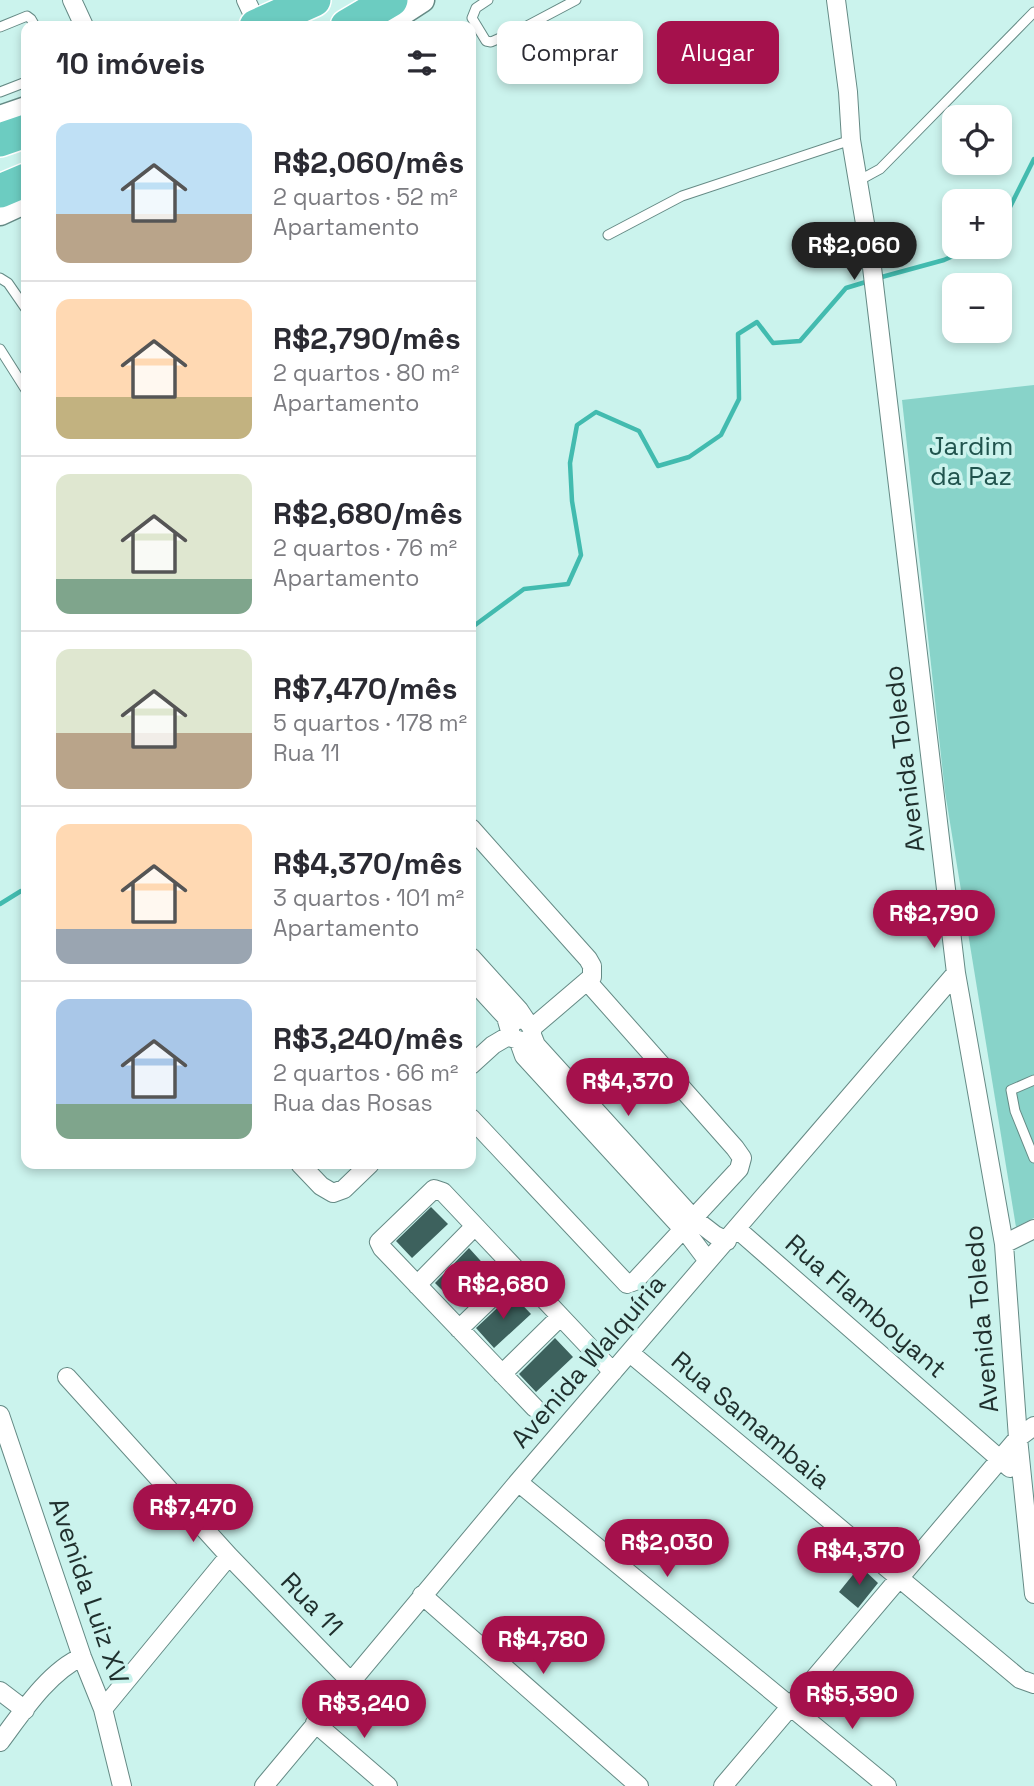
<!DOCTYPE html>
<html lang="pt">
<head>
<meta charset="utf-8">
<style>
	:root { --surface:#fff; --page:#f7f7f7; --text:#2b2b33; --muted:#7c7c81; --line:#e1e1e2; --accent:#a5114c }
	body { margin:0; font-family:"Space Grotesk",sans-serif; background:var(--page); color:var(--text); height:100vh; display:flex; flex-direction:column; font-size:26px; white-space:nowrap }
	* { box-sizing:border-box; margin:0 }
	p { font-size:23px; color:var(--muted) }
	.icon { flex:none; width:38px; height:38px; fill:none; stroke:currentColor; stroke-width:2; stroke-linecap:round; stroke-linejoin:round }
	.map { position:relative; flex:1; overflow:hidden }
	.details { position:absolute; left:21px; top:21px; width:455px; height:1148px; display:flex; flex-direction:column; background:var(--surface); border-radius:14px; box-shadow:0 4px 10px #0003 }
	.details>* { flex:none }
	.hud { position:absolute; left:497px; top:21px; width:430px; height:63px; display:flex; gap:14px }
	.controls { position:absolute; left:942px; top:105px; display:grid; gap:14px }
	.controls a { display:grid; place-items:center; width:70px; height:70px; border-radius:14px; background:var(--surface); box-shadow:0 4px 10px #0003; font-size:35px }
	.price { position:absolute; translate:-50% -60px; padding:0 16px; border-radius:24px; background:var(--accent); color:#fff; font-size:23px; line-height:46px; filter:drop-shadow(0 2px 4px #0008) }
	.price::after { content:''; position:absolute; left:50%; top:42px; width:21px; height:16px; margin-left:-10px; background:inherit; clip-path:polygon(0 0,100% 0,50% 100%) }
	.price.current { background:#222; color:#fff }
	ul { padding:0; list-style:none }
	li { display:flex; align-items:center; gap:21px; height:175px; padding:0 35px }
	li+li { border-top:2px solid var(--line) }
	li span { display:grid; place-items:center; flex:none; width:196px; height:140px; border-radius:14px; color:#555 }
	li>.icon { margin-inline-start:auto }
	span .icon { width:84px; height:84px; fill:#fffc; stroke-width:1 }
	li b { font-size:30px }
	h2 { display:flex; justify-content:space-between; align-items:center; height:84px; padding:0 35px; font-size:30px }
	.chip { padding:0 24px; border-radius:14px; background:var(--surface); box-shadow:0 4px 10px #0003; font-size:24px; line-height:63px }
	.chip.current { background:var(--accent); color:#fff }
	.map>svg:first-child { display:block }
</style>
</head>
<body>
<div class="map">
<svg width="1034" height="1786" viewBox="0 0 1034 1786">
	<rect width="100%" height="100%" fill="#cbf3ed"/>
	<path fill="#88d3c9" d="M1034 385V1218L1016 1227 945 792 902 400Z"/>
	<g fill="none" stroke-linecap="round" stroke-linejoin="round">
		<path stroke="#42bbaf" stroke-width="4.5" d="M999 221 1010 207 1034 159
			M878 278 944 260 973 247
			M471 628 524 589 568 584 581 555 572 501 570 463 577 425 596 412 639 431 658 466 689 457 721 435 739 399 738 334 757 322 773 343 800 341 846 288 869 281
			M0 904 21 891 26 893"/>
	</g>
	<path fill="#3d615d" d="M431 1207 448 1224 412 1258 396 1241Z
		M469 1248 489 1270 455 1303 435 1283Z
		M512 1294 531 1314 494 1348 476 1328Z
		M555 1338 573 1357 536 1392 519 1374Z
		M860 1566 878 1583 858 1608 839 1592Z"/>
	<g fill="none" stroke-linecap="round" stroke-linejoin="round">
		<defs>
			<path id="service" d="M488 0 476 8 472 18 486 41 491 42 525 27 576 0
				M0 27 27 16 31 19 35 26
				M0 92 26 82
				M858 181 880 169 1034 12
				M608 235 682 196 851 140
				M0 278 8 283 26 309
				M0 349 26 390
				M1034 1080 1011 1090 1015 1111 1034 1158"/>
			<path id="minor" d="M72 0 84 26
				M246 0 254 17
				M836 0 848 92 851 140 871 259 956 973 1004 1244 1018 1438 1034 1594
				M471 828 588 959 592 966V977L587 981 735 1148 742 1158 739 1169 635 1281 627 1284 471 1118
				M471 957 519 1010 525 1019
				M471 979 506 1017 512 1038 525 1042 532 1035V1028L525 1019 516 1020 510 1026
				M532 1028 587 981
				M532 1035 536 1045 693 1218 715 1235 727 1241
				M519 1042 524 1056 690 1237 708 1261
				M471 1065 493 1045 510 1035
				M300 1164 321 1186 333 1193 344 1189 370 1164
				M737 1229 1010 1468
				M1004 1244 1034 1229
				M417 1285 475 1226
				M459 1329 518 1272
				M630 1353 1020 1679 1034 1684
				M502 1374 560 1317
				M67 1377 229 1556 351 1682
				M535 1408 382 1248 379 1242 434 1189 443 1192 613 1372
				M0 1415 82 1657 103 1709 122 1786
				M518 1482 887 1786
				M422 1595 639 1786
				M0 1691 25 1710
				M103 1709 229 1556
				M315 1723 388 1786
				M0 1742C21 1714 49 1671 82 1657
				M264 1786 518 1482 956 973
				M723 1786 1018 1438 1034 1426"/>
			<path id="secondary" d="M382 26 422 0
				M0 118 26 109
				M0 213 26 201"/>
			<path id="motorway" d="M256 26 314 0
				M347 26 391 0
				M0 140 26 131
				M0 191 26 180"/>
		</defs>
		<use href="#service" stroke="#658a85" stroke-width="11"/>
		<use href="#minor" stroke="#658a85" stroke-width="20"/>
		<use href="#secondary" stroke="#658a85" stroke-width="27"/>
		<use href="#motorway" stroke="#fff" stroke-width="36"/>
		<use href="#service" stroke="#fff" stroke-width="9"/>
		<use href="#minor" stroke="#fff" stroke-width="18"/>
		<use href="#secondary" stroke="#fff" stroke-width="24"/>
		<use href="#motorway" stroke="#6cccc1" stroke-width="33"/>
	</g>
	<g text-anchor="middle" stroke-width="7" stroke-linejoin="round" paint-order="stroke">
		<g font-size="26" fill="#20534d" stroke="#cbf3ed">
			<text x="971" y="455">Jardim<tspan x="971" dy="30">da Paz</tspan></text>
		</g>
		<g font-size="26" fill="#1f2f2d" stroke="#cbf3ed">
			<text transform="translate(904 759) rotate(-97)" y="9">Avenida Toledo</text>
			<text transform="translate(866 1306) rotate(41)" y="9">Rua Flamboyant</text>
			<text transform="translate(981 1319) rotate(-95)" y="9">Avenida Toledo</text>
			<text transform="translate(588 1361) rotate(-49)" y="9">Avenida Walquíria</text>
			<text transform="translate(751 1420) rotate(40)" y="9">Rua Samambaia</text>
			<text transform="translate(89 1591) rotate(71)" y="9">Avenida Luiz XV</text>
			<text transform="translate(312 1604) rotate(46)" y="9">Rua 11</text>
		</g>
	</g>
</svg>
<div class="controls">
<a><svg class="icon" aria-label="locate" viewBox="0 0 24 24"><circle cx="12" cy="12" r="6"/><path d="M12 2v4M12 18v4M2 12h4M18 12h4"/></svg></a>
<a>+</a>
<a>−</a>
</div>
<b class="price current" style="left:854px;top:282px">R$2,060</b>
<b class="price" style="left:934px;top:950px">R$2,790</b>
<b class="price" style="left:628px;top:1118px">R$4,370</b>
<b class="price" style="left:503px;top:1321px">R$2,680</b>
<b class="price" style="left:193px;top:1544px">R$7,470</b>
<b class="price" style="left:667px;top:1579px">R$2,030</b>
<b class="price" style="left:859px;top:1587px">R$4,370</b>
<b class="price" style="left:543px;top:1676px">R$4,780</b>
<b class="price" style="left:852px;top:1731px">R$5,390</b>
<b class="price" style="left:364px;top:1740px">R$3,240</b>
<div class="hud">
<a class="chip">Comprar</a>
<a class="chip current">Alugar</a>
</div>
<section class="details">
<h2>10 imóveis<svg class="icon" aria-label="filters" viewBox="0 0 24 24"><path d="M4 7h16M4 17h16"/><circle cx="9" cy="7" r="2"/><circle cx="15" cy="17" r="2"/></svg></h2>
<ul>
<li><span style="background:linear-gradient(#bfe0f5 65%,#b9a48a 0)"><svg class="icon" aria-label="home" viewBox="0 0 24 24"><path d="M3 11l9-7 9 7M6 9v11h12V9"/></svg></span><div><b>R$2,060/mês</b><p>2 quartos · 52 m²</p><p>Apartamento</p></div></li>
<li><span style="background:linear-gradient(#ffd9b3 70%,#c2b280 0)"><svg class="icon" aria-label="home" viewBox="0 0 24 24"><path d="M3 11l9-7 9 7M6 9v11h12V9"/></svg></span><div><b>R$2,790/mês</b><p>2 quartos · 80 m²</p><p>Apartamento</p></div></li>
<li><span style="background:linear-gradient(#dfe7d0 75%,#7fa58c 0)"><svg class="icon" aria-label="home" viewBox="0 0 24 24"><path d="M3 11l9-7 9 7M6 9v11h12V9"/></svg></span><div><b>R$2,680/mês</b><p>2 quartos · 76 m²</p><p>Apartamento</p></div></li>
<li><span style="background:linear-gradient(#dfe7d0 60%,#b9a48a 0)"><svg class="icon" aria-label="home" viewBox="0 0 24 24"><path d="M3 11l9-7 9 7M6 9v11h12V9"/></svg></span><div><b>R$7,470/mês</b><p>5 quartos · 178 m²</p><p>Rua 11</p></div></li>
<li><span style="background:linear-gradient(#ffd9b3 75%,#9aa5b1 0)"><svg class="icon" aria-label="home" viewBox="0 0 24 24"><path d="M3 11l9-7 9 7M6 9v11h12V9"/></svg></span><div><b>R$4,370/mês</b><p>3 quartos · 101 m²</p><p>Apartamento</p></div></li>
<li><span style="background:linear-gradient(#a9c7e8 75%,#7fa58c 0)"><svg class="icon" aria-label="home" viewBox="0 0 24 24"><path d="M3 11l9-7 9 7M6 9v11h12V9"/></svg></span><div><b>R$3,240/mês</b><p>2 quartos · 66 m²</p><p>Rua das Rosas</p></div></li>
</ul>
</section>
</div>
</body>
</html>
